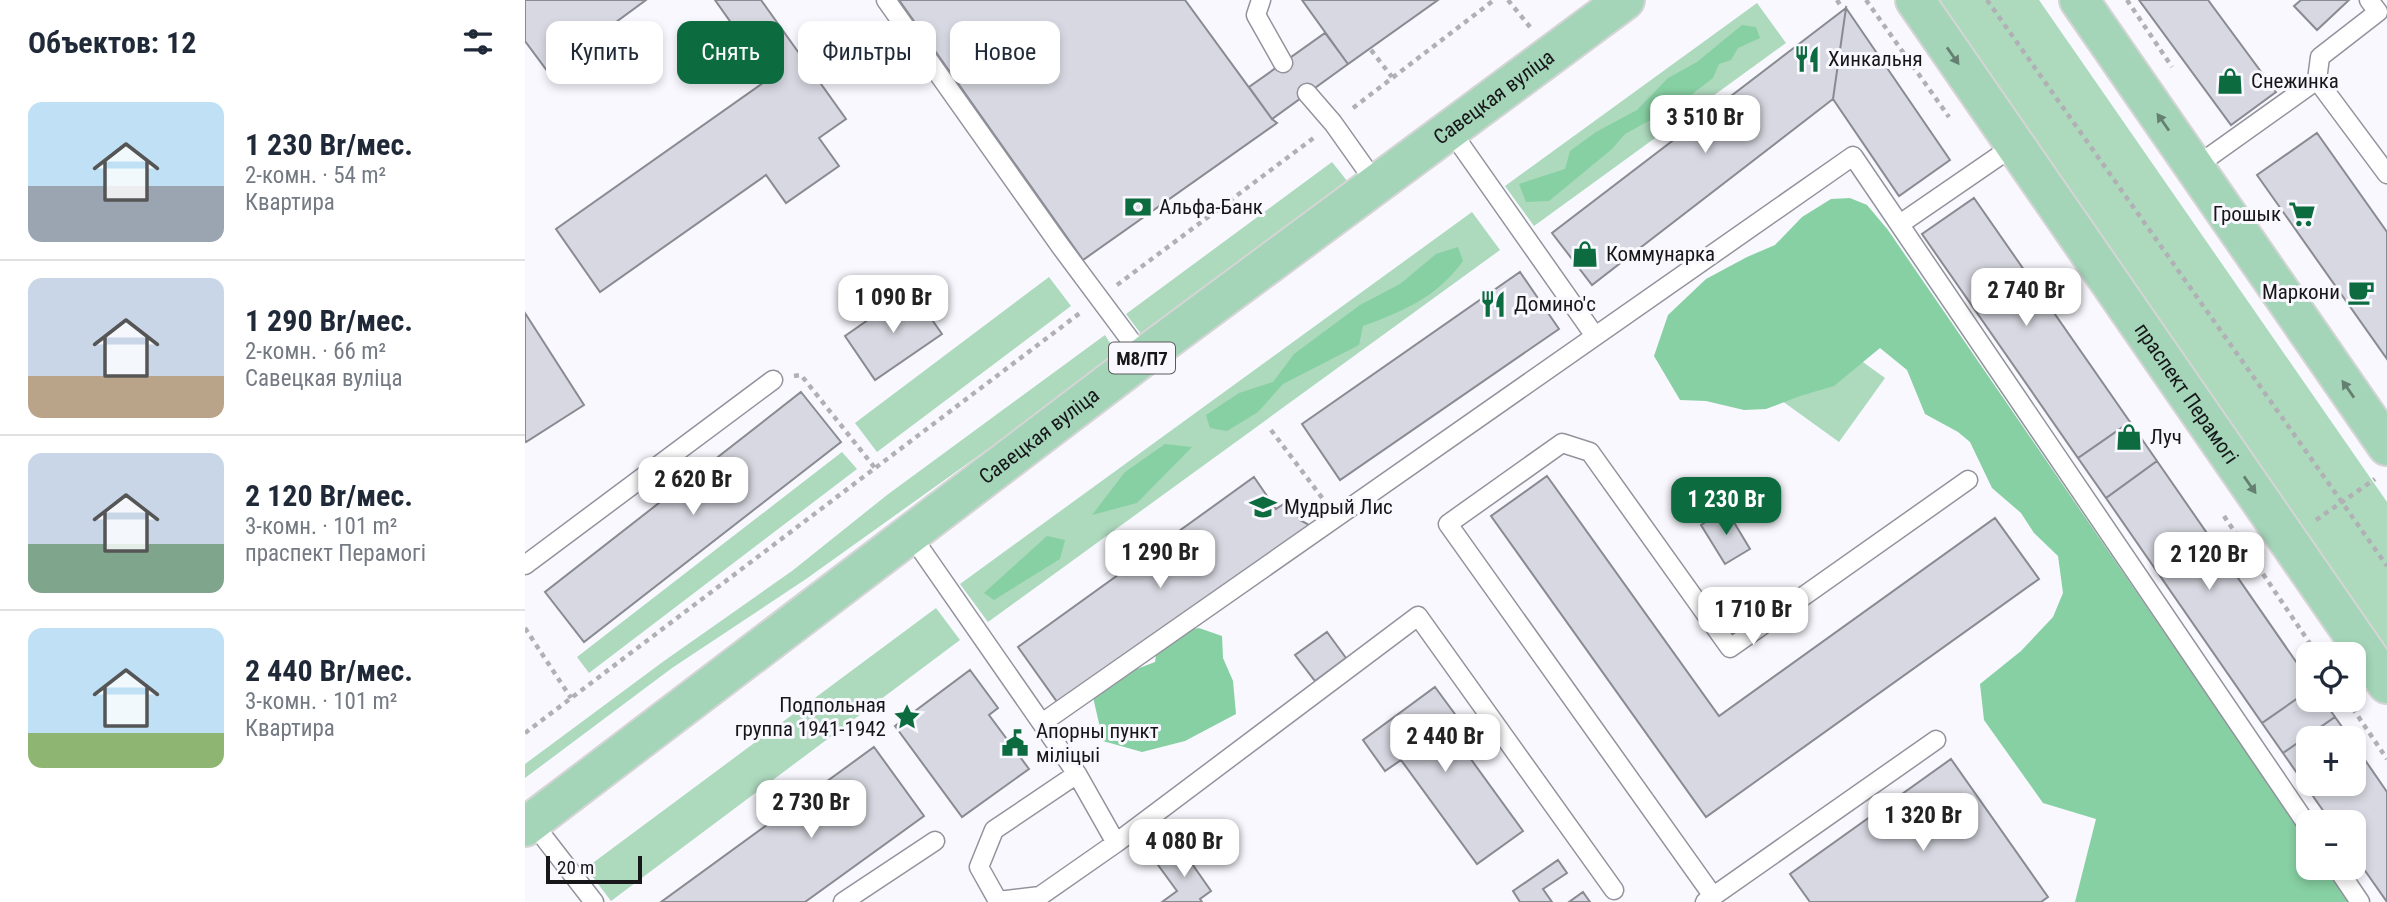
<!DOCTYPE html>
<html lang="ru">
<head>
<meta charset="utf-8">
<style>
	:root { --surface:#fff; --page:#f6f6f7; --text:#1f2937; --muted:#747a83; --line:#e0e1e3; --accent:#0c6b3f }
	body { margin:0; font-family:"Roboto Condensed",sans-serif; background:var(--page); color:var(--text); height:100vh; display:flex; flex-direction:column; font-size:26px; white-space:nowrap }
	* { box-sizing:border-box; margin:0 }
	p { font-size:23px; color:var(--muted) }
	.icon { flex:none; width:38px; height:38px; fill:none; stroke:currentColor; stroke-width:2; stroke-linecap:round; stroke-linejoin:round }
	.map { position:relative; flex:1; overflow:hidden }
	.panel { display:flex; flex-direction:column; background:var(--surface); width:525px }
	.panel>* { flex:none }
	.banner { position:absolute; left:21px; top:21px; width:665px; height:63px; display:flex; gap:14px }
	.buttons { position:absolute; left:1771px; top:642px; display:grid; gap:14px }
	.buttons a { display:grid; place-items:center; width:70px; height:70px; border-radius:14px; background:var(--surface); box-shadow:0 4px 10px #0003; font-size:35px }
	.scale { position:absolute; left:21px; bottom:18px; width:96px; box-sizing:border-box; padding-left:7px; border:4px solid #17171a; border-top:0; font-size:19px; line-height:24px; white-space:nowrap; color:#17171a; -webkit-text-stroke:5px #f8f8fe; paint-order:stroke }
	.price { position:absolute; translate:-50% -60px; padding:0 16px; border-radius:14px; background:#fff; color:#222; font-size:23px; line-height:46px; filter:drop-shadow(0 2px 4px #0008) }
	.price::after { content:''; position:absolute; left:50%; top:42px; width:21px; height:16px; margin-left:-10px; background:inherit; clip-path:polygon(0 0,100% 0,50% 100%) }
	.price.current { background:var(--accent); color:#fff }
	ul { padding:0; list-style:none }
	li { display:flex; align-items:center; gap:21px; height:175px; padding:0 28px }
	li+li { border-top:2px solid var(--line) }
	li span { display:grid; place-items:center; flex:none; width:196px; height:140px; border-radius:14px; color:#555 }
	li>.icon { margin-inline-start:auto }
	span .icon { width:84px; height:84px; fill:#fffc; stroke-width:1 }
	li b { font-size:30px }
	h2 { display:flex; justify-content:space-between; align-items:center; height:84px; padding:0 28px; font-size:30px }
	.tag { padding:0 24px; border-radius:14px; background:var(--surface); box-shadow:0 4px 10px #0003; font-size:24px; line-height:63px }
	.tag.current { background:var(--accent); color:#fff }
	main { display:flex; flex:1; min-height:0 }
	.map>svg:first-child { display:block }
</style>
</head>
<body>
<main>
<section class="panel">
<h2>Объектов: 12<svg class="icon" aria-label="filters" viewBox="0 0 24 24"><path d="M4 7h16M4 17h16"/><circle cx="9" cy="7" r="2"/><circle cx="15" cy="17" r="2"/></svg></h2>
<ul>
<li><span style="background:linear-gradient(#bfe0f5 60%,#9aa5b1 0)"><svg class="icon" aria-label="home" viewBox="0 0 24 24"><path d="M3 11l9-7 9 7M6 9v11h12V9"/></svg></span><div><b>1 230 Br/мес.</b><p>2-комн. · 54 m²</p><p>Квартира</p></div></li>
<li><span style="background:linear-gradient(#c9d6e8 70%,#b9a48a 0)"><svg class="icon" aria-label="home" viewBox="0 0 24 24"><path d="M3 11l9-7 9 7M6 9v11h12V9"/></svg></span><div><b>1 290 Br/мес.</b><p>2-комн. · 66 m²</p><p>Савецкая вуліца</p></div></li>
<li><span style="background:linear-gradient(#c9d6e8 65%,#7fa58c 0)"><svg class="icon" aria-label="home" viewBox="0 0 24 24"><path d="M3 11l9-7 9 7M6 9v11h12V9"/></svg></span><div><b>2 120 Br/мес.</b><p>3-комн. · 101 m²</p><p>праспект Перамогі</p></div></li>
<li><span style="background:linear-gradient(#bfe0f5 75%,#8fb573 0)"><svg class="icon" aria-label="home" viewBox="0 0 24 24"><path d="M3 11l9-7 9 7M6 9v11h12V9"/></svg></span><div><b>2 440 Br/мес.</b><p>3-комн. · 101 m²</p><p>Квартира</p></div></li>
</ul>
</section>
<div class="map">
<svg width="1862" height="902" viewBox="0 0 1862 902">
	<rect width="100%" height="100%" fill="#f8f8fe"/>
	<path fill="#add9bd" d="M1412 0H1514L1862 502V657Z
		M1232 3 1261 43 1009 226 980 186Z
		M807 162 823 182 616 334 601 314Z
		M947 212 975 250 463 622 435 584Z
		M524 277 546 306 352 452 330 423Z
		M1267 311 1360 378 1314 442 1221 375Z
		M580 335 593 356 281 579 147 668 0 778V764L139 661 267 571 362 495Z
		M317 452 332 469 64 673 52 657Z
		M411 608 435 640 86 901 61 868Z"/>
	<path fill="#87d0a3" d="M1217 25 1231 27 1235 38 1213 48 1206 60 1194 64 1188 78 1153 105 1100 134 1087 149 1024 201 1001 202 994 184 1040 169 1045 151 1071 132 1112 110 1143 78 1172 62Z
		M1325 198 1342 205 1363 230 1783 842V868H1801L1824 902H1550L1571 819 1518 803 1459 720 1455 684 1496 651 1528 617 1538 593 1533 556 1509 533 1496 513 1467 488 1445 442 1433 432 1400 414 1382 370 1355 348 1309 386 1275 396 1241 409 1219 410 1181 401 1155 400 1129 356 1143 315 1181 279 1222 257 1250 245 1277 217 1306 199Z
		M933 247 938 261C912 297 879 311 838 326L834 345 758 384 733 412 702 431 685 428 681 415 714 393 748 382 769 354 835 305 875 284 911 254Z
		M640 444 667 447 612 503 567 515 600 472Z
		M522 536 540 540 535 559 469 600 459 593Z
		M674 628 697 636 698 658 708 681 711 714 660 741 617 752 578 741 568 697 578 682 630 662 634 635Z"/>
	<path fill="#d8d8e2" stroke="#8a8a93" stroke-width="2" d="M0 0H121L23 72 0 41Z
		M190 0H236L321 119 294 138 314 166 261 203 241 175 75 292 31 229 245 78Z
		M374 0H660L747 119 752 123 558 260Z
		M777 0H913L823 64Z
		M1614 0H1683L1751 92 1706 125Z
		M1776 0H1824L1792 30 1769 6Z
		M1321 8 1308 99 1067 285 1027 233Z
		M1321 8 1425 160 1374 196 1308 99Z
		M800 33 823 64 747 119 724 87Z
		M1792 133 1862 232V359L1732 175Z
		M1449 198 1605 422 1553 458 1397 234Z
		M995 272 1034 329 815 480 777 424Z
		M386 290 417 334 350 380 320 336Z
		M0 313 59 405 1 442 0 440Z
		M276 392 316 442 59 642 20 592Z
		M1605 422 1632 461 1581 498 1553 458Z
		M1632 461 1783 679V691L1737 723 1581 498Z
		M1022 476 1194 716 1470 518 1514 579 1181 817 966 516Z
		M729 477 751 509 763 501 775 520 786 526 535 706 493 647Z
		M1201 509 1225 549 1200 564 1176 525Z
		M802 632 821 658 790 681 770 655Z
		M445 670 473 708 464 715 504 769 437 817 370 726Z
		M910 687 935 721 924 729 998 831 952 864 876 760 860 771 838 740Z
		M1783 691V700H1798L1810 717 1758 753 1737 723Z
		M1810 717 1825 738H1783V784H1829V744L1862 792V902L1829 855V822H1806L1758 753Z
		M349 747 399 816 280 902H136Z
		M1426 759 1523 897 1516 902H1285L1265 874Z
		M656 848 686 891 675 899 677 902H637L652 891 633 865Z
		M1033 860 1042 873 1018 889 1027 902H995L988 891Z
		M1058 892 1065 902H1044Z"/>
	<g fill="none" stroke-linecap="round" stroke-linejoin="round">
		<defs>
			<path id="lane" d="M361 0 536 247 618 357
				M736 0 731 15 758 63
				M1792 80 1862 174
				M782 93 808 123 852 185
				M926 131 1070 336
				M1670 167 1792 80 1795 57 1853 12 1844 0
				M1375 224 1490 145
				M386 535 552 774 591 843
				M0 565 248 380
				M517 723 1328 156 1783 826
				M552 774 469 830 454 867 473 901 515 896 591 843 893 616 1089 890
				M7 822 69 902
				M1812 868 1835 902
				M1188 896 923 524 1037 443 1065 452 1205 648 1443 480
				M318 902 410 841
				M1180 902 1411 740"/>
			<g id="primary">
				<path id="s1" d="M1390 0 1862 684"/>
				<path d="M1554 0 1862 446"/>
				<path id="s2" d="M0 827 618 357 1100 0"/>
			</g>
		</defs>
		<use href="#lane" stroke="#93939d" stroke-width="21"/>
		<use href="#primary" stroke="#d5d5d6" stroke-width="42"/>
		<path stroke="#b0b0b5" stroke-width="4.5" stroke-dasharray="5 5" stroke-linecap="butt" d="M983 0 1005 27
			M1312 0 1317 8
			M1341 0 1424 117
			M1462 0 1862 566
			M1602 0 1647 67
			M846 50 867 77
			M828 108 969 0
			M592 285 790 137
			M269 376 276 375 350 468
			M746 430 798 499
			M1699 516 1792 654
			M1791 520 1850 479
			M0 628 46 698
			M1822 700 1862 759
			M0 733 555 313"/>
		<use href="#lane" stroke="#fff" stroke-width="18"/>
		<use href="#primary" stroke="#a4d5b8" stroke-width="38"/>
	</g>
	<defs><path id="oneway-solid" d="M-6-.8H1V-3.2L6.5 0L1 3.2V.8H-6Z" transform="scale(1.75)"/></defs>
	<g fill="#658071">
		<use href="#oneway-solid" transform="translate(1428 56) rotate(55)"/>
		<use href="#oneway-solid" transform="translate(1638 122) rotate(-125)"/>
		<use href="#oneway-solid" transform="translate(1823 389) rotate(-125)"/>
		<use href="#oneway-solid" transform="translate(1725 485) rotate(55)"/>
	</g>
	<defs>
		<symbol id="restaurant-bare" viewBox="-9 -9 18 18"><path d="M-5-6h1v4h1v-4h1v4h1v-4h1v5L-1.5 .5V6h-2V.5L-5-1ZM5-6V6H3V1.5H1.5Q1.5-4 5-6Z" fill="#0c6b3f" stroke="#f8f8fe" stroke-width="2.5" paint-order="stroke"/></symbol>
		<symbol id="shop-bare" viewBox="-9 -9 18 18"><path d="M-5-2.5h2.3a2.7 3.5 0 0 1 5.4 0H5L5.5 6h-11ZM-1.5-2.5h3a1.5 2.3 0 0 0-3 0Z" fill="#0c6b3f" stroke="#f8f8fe" stroke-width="2.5" paint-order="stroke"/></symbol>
		<symbol id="bank-bare" viewBox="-9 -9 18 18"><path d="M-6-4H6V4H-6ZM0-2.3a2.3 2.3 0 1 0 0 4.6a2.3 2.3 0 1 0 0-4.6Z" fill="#0c6b3f" stroke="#f8f8fe" stroke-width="2.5" paint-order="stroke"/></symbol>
		<symbol id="supermarket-bare" viewBox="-9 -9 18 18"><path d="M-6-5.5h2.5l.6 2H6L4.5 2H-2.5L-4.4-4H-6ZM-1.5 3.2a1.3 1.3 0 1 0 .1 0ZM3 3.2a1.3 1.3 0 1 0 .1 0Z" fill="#0c6b3f" stroke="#f8f8fe" stroke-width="2.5" paint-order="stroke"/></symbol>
		<symbol id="cafe-bare" viewBox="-9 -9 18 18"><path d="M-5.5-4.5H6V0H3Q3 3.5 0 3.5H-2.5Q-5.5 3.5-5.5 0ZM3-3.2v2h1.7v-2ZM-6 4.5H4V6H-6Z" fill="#0c6b3f" stroke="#f8f8fe" stroke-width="2.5" paint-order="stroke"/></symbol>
		<symbol id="school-bare" viewBox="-9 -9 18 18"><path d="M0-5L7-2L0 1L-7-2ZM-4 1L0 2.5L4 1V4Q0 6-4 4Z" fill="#0c6b3f" stroke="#f8f8fe" stroke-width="2.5" paint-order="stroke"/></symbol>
		<symbol id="sight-bare" viewBox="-9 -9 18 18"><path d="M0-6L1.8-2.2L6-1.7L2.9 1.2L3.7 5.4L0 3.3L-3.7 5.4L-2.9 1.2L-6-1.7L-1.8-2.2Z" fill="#0c6b3f" stroke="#f8f8fe" stroke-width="2.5" paint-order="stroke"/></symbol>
		<symbol id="civic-bare" viewBox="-9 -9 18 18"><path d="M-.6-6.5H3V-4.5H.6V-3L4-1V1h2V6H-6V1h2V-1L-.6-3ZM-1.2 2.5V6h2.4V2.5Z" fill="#0c6b3f" stroke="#f8f8fe" stroke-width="2.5" paint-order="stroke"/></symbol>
	</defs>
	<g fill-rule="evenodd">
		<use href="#restaurant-bare" x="1263" y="40" width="38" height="38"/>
		<use href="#shop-bare" x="1686" y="62" width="38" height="38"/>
		<use href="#bank-bare" x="594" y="188" width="38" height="38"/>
		<use href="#supermarket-bare" x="1758" y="195" width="38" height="38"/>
		<use href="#shop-bare" x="1041" y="235" width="38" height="38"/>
		<use href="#cafe-bare" x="1817" y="273" width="38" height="38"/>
		<use href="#restaurant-bare" x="949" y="285" width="38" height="38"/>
		<use href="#shop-bare" x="1585" y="418" width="38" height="38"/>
		<use href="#school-bare" x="719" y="488" width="38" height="38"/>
		<use href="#sight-bare" x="363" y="698" width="38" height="38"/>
		<use href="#civic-bare" x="471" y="724" width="38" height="38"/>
	</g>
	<g text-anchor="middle" stroke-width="6" stroke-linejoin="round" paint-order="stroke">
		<rect fill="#f8f8fe" stroke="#5a5a5e" stroke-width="2" x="584" y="342.5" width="66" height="31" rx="5"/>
		<g font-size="19" font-weight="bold" fill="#17171a">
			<text x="617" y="365">М8/П7</text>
		</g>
		<g font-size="21" fill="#17171a" stroke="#f8f8fe" text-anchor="start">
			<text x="1303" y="66">Хинкальня</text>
			<text x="1726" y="88">Снежинка</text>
			<text x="634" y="214">Альфа-Банк</text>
			<text x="1756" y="221" text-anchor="end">Грошык</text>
			<text x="1081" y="261">Коммунарка</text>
			<text x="1815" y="299" text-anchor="end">Маркони</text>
			<text x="989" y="311">Домино'c</text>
			<text x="1625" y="444">Луч</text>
			<text x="759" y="514">Мудрый Лис</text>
			<text x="361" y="712" text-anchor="end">Подпольная<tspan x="361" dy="24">группа 1941-1942</tspan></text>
			<text x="511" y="738">Апорны пункт<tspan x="511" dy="24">міліцыі</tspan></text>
		</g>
		<g font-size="21" fill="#17171a" stroke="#f8f8fe">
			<text dy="7" stroke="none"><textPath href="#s2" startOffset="1213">Савецкая вуліца</textPath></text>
			<text dy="7" stroke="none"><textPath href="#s1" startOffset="478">праспект Перамогі</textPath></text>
			<text dy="7" stroke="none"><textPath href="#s2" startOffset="646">Савецкая вуліца</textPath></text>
		</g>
	</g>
</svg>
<div class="buttons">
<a><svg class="icon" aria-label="locate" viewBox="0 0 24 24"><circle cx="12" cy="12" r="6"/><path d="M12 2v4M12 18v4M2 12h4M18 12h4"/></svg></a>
<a>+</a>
<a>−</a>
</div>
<div class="scale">20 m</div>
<b class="price" style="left:1180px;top:155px">3 510 Br</b>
<b class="price" style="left:1501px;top:328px">2 740 Br</b>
<b class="price" style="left:368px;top:335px">1 090 Br</b>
<b class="price" style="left:168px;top:517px">2 620 Br</b>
<b class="price current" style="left:1201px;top:537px">1 230 Br</b>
<b class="price" style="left:635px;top:590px">1 290 Br</b>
<b class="price" style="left:1684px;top:592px">2 120 Br</b>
<b class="price" style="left:1228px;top:647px">1 710 Br</b>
<b class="price" style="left:920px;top:774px">2 440 Br</b>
<b class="price" style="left:286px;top:840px">2 730 Br</b>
<b class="price" style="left:1398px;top:853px">1 320 Br</b>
<b class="price" style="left:659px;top:879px">4 080 Br</b>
<div class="banner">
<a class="tag">Купить</a>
<a class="tag current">Снять</a>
<a class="tag">Фильтры</a>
<a class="tag">Новое</a>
</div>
</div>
</main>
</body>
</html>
